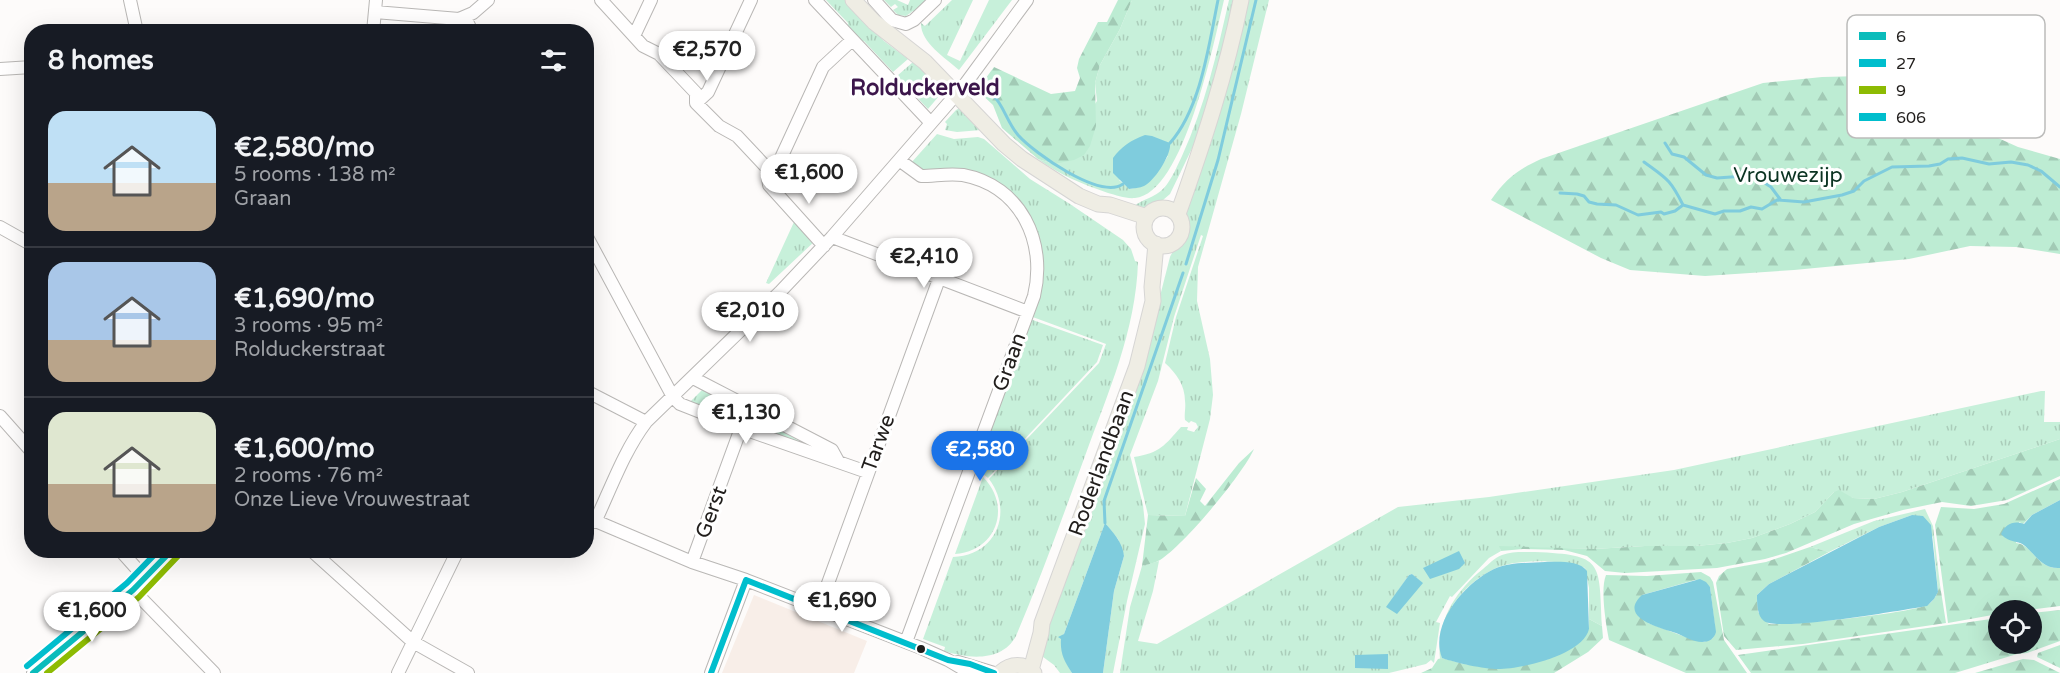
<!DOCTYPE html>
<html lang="en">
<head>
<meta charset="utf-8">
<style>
	:root { --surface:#171b24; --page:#242831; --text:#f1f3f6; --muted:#9ea1a6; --line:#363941; --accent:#1a73e8 }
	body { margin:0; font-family:"Varela Round",sans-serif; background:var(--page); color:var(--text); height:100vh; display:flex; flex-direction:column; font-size:22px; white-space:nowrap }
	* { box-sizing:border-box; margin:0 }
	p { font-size:20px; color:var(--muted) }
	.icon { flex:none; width:33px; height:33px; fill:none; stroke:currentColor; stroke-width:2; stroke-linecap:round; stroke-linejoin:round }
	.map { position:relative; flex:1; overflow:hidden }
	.drawer { position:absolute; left:24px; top:24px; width:570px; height:534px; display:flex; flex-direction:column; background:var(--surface); border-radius:24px; box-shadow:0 6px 24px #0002 }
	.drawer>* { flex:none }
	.fabs { position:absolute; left:1988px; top:600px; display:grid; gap:12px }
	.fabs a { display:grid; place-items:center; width:54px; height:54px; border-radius:50%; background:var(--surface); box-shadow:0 6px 24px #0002; font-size:30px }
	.price { position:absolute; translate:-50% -51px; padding:0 14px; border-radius:21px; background:#fff; color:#222; font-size:20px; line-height:39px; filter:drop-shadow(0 2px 3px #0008) }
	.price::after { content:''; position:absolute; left:50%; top:36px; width:18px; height:14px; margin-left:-9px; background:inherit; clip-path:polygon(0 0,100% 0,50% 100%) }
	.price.selected { background:var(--accent); color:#fff }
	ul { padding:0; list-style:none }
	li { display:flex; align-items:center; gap:18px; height:150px; padding:0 24px }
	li+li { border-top:2px solid var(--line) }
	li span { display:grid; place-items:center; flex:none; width:168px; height:120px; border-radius:18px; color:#555 }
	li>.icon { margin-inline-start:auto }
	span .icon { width:72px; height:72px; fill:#fffc; stroke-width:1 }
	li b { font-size:26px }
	h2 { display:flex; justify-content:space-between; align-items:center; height:72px; padding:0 24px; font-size:26px }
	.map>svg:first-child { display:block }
</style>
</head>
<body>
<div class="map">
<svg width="2060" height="673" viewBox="0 0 2060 673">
	<defs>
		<pattern id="grass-tufts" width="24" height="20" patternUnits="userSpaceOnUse" patternTransform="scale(1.5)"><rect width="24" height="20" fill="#c7f0da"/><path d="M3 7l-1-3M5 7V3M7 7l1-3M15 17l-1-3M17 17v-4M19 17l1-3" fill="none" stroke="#abcdba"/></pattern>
		<pattern id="forest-firs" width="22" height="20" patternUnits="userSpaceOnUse" patternTransform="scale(1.5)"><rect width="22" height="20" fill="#bdecd3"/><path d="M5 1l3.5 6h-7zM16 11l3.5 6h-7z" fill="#a2cab5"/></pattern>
	</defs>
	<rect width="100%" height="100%" fill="#fdfbfa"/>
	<path fill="#f8eee8" d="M754 595 867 641 854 673H722Z"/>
	<path fill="url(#grass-tufts)" fill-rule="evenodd" d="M826 0H846L884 41 908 59 893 72 864 41H860L847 28 848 23Z
		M884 0H897L908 5 910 0H929L915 14 913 11 906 16 898 15 893 10 898 7 895 4 891 7Z
		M952 0H973L947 55 960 61 989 0H1012L959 70C945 58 920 42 921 23L925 26Z
		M1132 0H1224C1214 41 1184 194 1135 198 1126 199 1116 195 1108 193 1082 184 1060 175 1038 159L1054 164 1097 101 1095 83 1100 65 1120 29ZM1168 156C1156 173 1152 186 1130 189L1119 180Z
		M1229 0H1236L1199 134 1170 194 1163 200 1143 210 1133 207C1142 199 1155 198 1164 188 1172 179 1177 166 1182 156 1205 106 1217 53 1229 0Z
		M1247 0H1269L1241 114 1198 267 1197 301 1210 359 1213 395 1210 419 1185 516 1148 515 1134 457C1160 453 1165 445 1181 427H1188L1187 430 1194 432 1198 427 1196 423 1191 421 1189 423 1185 420C1184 414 1186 408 1185 401 1185 385 1176 373 1165 363L1176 317 1203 236 1201 235 1174 317 1158 381 1130 455 1143 505 1145 524 1127 601 1113 673H1103L1114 591 1124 556 1118 539 1105 523 1064 634 1059 638H1061C1061 653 1065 661 1072 673H1060L1054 665 1039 654 1084 521 1146 351 1170 257C1173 250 1176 250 1181 246 1191 236 1189 223 1185 212Z
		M913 62 945 89 928 109 897 76Z
		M962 107 981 130 957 132 945 130 947 124 945 122 956 110Z
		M937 134 954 139 978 137 984 139 1030 179 1070 204 1123 240 1131 249 1135 261 1138 262C1136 330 1108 393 1085 456 1063 516 1041 577 1016 636 1002 662 969 659 944 651L945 647 923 639 953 557C996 556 1014 512 989 479L1099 363 1106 344 1030 316 1042 260 1002 189 925 172 911 163Z
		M794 222 815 241 769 284 766 283Z
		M1030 319 1103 345 1097 362 988 478 976 468Z
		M703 389 829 457 687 405Z
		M2041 391H2045L2044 422H2060V439L1902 492 1874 499 1853 498 1834 492 1815 512 1790 524 1752 538 1727 543 1696 546H1645L1594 549 1500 547 1501 551 1489 558 1452 597 1450 596 1436 622 1440 623 1434 663 1431 660 1426 664 1389 673H1120L1130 607 1142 566 1159 561 1153 591 1138 641 1157 644 1398 507 1489 497 1674 470ZM1412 574 1422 583 1416 590 1387 607 1409 575Z
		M983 477C1012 506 997 551 955 554Z
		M1925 509 1933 526 1940 585 1938 592 1933 537 1912 515 1879 527 1829 552 1810 547 1874 521Z
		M1535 552C1604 555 1599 561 1602 626L1589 619V588L1585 568C1563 560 1516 558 1494 569 1460 586 1435 620 1442 658L1440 659C1436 622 1455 591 1483 569 1489 564 1494 558 1502 555 1512 551 1524 552 1535 552Z"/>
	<path fill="url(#forest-firs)" fill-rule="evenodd" d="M1118 0H1132L1120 29 1100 65 1095 83 1096 126 1090 146 1084 155 1074 160 1054 164 1038 159 1002 128 993 105 977 90 994 67 1051 94 1075 91 1080 78 1077 68 1079 59 1098 22H1107Z
		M1984 64V124L1987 133 2018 147 2060 159V254L2016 247 1970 246 1909 259 1794 270 1705 276 1630 270 1601 258 1491 200C1506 179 1517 170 1541 159L1763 83 1822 77 1863 76Z
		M2060 439V476L2007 500 1971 506 1942 502 1903 510 1854 524 1786 553 1765 559 1717 568 1625 573 1605 571 1587 556 1564 550 1523 549 1501 551 1499 546 1594 549 1645 546H1696L1727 543 1752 538 1790 524 1815 512 1834 492 1839 490 1853 498 1874 499 1902 492Z
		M1254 449C1243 474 1184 545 1160 560 1155 563 1148 564 1142 566L1148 515 1185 516 1196 478 1206 489 1200 501 1205 506 1239 463Z
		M2060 479V500L2032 515 2023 524 2019 522 2016 543C2033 544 2037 570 2060 568V606L2027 610H1998V614L1948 623 1935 525 1941 507 1974 509 2004 504Z
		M1810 547 1829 552 1769 584 1757 595 1758 612 1769 624C1788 626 1916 613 1929 604 1935 600 1938 592 1940 585L1946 623 1803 644 1736 650 1724 636 1716 583 1719 576 1727 569 1766 562Z
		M1701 572 1710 577 1713 582 1724 640 1747 673H1686L1609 640C1606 625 1600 589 1606 575L1647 576ZM1695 580 1710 587 1715 627 1713 638 1704 642 1691 639 1648 623 1642 595Z
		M2060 610V641L2027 653 2017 654 1955 673H1751L1738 655 1998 618V644H2031V613Z
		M1589 619 1602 626 1603 638 1588 652 1554 673H1421L1432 668 1438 659 1442 658 1464 664 1506 668 1548 659 1589 629Z
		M2060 645V668L2037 657 2038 653Z
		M2023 659 2034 660 2060 673H1975Z"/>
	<path fill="#7fccdd" d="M1145 135 1152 136 1170 143C1172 154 1154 182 1144 186 1140 188 1134 188 1129 189L1113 173V158C1121 147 1131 140 1145 135Z
		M2060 500V568C2042 569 2037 556 2025 546 2019 540 2010 544 2001 534 2005 524 2014 520 2024 524L2032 515Z
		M1912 515 1923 516 1931 525 1938 592 1934 599 1927 606C1903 610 1778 632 1764 621 1757 616 1757 603 1757 595L1769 584 1879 527Z
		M1105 523C1113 532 1123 543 1124 556L1114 591 1103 673H1072C1064 661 1060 653 1061 639L1058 637 1064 634Z
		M1459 551 1465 563 1459 569 1430 579 1423 568Z
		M1545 562C1557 562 1579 560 1587 571L1589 629C1583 655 1521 669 1498 669 1484 669 1456 663 1442 658 1429 624 1465 583 1494 569 1509 562 1529 563 1545 562Z
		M1412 574 1423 583 1397 614 1386 607 1409 575Z
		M1700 579 1706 582 1710 587 1716 632C1714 639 1709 642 1702 642 1693 642 1684 636 1676 633 1661 628 1617 618 1642 595Z
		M1388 654V669L1355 668V655Z"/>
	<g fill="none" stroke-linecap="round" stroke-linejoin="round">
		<path stroke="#7fccdd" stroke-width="3" d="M993 95C1004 106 1007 122 1018 135 1034 153 1100 200 1123 184
			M1170 143C1201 108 1209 44 1218 0
			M1665 143 1672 154 1684 157 1706 175 1717 178 1745 176 1760 180 1771 187 1780 199
			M1644 162C1667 179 1670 179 1683 205
			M1560 193 1577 194 1584 196 1589 202 1597 204 1616 205 1638 215 1661 212 1664 214 1675 211 1683 205 1715 214 1724 211H1740L1751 207 1762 209 1777 200 1804 202 1842 195 1854 191 1864 181 1892 167 1929 166 1940 164 1948 159 1962 158 1989 164 2011 162 2028 165 2041 171 2060 187
			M1186 264 1218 160 1256 0
			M1105 523 1104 501 1183 273"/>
		<defs>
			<path id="minor" d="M130 0 137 32
				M601 0 643 46 659 54 696 93V103L719 126 737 136 767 168 769 185 824 246
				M815 0 931 123
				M874 0 892 20 906 24 914 20 935 0
				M375 12 459 19 473 13 488 0
				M465 17 472 32
				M373 32 376 0
				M634 36 651 0
				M0 69 32 67
				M696 103 708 92 751 0
				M899 160 921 176C935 176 948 173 963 175 1021 186 1047 242 1034 296L906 642
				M769 184 823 67 852 40
				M0 227 32 245
				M586 235 673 397 680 404 741 428 867 472
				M832 237 1028 312
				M693 378 832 450 838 461
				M586 391 646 422
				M0 416 32 452
				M586 517 692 562 746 580 921 648 948 660 970 673
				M595 522C611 488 624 451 646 422L780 292 832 237 966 83 1027 0
				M120 550 145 578
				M311 550 413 642 468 673
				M692 562 741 428
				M133 590 214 673
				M819 608 939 279
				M958 662 994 673
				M33 673 133 590 172 550
				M398 673 458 550
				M711 673 746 580"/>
			<path id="major" d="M853 0 874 22 925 62 1004 144 1022 159 1079 196 1098 204 1110 205 1147 217
				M1144 227a19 19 0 1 1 38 0a19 19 0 1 1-38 0Z
				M1178 214C1203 144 1226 74 1241 0
				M1031 670 1041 633 1042 623 1137 366 1153 301 1152 287 1156 244
				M1000 673C1011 663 1024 663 1034 673"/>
		</defs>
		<use href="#minor" stroke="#b9b7b5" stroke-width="14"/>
		<use href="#major" stroke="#d6d5d4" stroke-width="17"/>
		<use href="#minor" stroke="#fffefe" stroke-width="12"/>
		<use href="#major" stroke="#efede4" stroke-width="15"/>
		<defs>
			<path id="bus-1" d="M33 673 133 590 172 550"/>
			<path id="bus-2" d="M746 580 948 660 970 664 994 673
				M711 673 746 580"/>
			<path id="bus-3" d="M47 673 139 597 178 556"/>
			<path id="bus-4" d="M27 666 127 583 159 550"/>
		</defs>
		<use href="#bus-1" stroke="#fff" stroke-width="10"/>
		<use href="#bus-2" stroke="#fff" stroke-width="10"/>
		<use href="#bus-3" stroke="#fff" stroke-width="10"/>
		<use href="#bus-4" stroke="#fff" stroke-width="10"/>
		<use href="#bus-1" stroke="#0abcbb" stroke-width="6"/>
		<use href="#bus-2" stroke="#00becd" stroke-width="6"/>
		<use href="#bus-3" stroke="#8dbb03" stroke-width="6"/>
		<use href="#bus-4" stroke="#00becd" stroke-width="6"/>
	</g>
	<circle fill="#211e1c" stroke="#fff" stroke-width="2" cx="921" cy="649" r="5"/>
	<g text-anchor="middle" stroke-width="6" stroke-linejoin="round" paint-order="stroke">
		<g font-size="21" fill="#0b3322" stroke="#fff">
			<text x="1788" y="182">Vrouwezijp</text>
		</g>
		<g font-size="21" fill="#211e1c" stroke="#fff">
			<text transform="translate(1009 362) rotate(-70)" y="7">Graan</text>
			<text transform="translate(878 443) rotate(-70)" y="7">Tarwe</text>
			<text transform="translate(1101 463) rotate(-70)" y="7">Roderlandbaan</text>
			<text transform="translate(711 512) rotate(-70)" y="7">Gerst</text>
		</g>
		<g font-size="22" font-weight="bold" fill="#3c164b" stroke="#fff">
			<text x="925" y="95">Rolduckerveld</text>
		</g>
	</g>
	<rect x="1847" y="15" width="198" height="123" rx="9" fill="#fff" stroke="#bcbcbb" stroke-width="1.5"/>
	<rect x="1859" y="32" width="27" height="8" fill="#0abcbb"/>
	<rect x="1859" y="59" width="27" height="8" fill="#00becd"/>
	<rect x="1859" y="86" width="27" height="8" fill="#8dbb03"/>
	<rect x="1859" y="113" width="27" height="8" fill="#00becd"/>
	<g font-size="16" fill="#211e1c">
		<text x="1896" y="42">6</text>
		<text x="1896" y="69">27</text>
		<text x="1896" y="96">9</text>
		<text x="1896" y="123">606</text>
	</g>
</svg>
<div class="fabs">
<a><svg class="icon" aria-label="locate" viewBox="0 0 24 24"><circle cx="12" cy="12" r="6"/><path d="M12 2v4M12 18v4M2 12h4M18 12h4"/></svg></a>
</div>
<b class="price" style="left:707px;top:82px">€2,570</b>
<b class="price" style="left:809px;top:205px">€1,600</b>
<b class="price" style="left:924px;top:289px">€2,410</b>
<b class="price" style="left:750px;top:343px">€2,010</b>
<b class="price" style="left:746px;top:445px">€1,130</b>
<b class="price selected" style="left:980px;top:482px">€2,580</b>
<b class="price" style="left:842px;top:633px">€1,690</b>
<b class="price" style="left:92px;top:643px">€1,600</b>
<section class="drawer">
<h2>8 homes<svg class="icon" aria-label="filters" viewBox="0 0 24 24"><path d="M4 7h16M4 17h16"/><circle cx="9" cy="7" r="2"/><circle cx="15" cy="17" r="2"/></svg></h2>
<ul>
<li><span style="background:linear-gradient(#bfe0f5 60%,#b9a48a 0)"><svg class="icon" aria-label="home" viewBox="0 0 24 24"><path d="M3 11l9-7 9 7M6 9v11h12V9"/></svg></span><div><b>€2,580/mo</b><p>5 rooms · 138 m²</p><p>Graan</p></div></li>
<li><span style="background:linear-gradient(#a9c7e8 65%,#b9a48a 0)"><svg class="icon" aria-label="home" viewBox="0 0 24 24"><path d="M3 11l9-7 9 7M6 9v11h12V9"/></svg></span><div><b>€1,690/mo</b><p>3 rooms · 95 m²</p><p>Rolduckerstraat</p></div></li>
<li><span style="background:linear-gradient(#dfe7d0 60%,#b9a48a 0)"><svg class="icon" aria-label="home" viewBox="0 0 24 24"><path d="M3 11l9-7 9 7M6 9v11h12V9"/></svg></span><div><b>€1,600/mo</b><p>2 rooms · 76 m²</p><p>Onze Lieve Vrouwestraat</p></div></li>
</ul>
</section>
</div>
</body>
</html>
